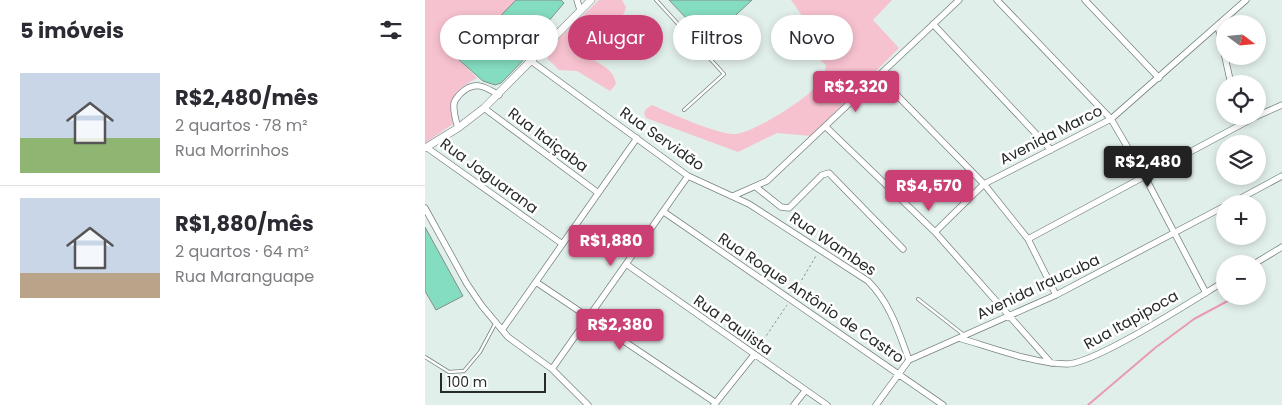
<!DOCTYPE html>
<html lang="pt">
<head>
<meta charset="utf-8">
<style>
	:root { --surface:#fff; --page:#f7f7f7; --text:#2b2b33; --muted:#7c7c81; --line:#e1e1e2; --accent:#cb4074 }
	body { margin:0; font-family:Poppins,sans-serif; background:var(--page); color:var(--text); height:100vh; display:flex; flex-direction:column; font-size:19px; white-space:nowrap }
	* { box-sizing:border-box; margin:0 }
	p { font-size:16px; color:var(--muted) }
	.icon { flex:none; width:28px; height:28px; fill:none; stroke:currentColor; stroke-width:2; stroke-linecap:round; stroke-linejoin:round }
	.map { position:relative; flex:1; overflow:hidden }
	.drawer { display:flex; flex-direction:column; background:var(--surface); width:425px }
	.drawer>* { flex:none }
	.hud { position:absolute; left:15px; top:15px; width:475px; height:45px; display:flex; gap:10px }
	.needle { width:32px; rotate:106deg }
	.buttons { position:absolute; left:791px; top:15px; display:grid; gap:10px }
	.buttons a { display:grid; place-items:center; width:50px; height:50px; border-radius:50%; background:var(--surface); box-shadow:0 2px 8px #0003; font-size:25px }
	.scale { position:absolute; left:15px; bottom:12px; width:106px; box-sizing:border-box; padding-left:5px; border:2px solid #262b29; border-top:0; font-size:14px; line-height:18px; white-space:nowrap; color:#262b29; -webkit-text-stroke:4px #fff; paint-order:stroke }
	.price { position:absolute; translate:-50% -42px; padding:0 11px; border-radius:5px; background:var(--accent); color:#fff; font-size:16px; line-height:32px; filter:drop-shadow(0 1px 2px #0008) }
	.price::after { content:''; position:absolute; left:50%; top:30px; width:15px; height:11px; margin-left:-8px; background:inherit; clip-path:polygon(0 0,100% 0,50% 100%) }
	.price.selected { background:#222; color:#fff }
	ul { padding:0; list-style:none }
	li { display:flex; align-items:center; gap:15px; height:125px; padding:0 20px }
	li+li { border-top:1px solid var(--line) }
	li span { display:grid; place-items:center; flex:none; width:140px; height:100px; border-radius:0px; color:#555 }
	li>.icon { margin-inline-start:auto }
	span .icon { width:60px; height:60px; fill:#fffc; stroke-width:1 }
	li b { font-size:21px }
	h2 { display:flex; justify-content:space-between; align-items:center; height:60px; padding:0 20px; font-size:21px }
	.chip { padding:0 18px; border-radius:22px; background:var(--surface); box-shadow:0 2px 8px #0003; font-size:18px; line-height:45px }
	.chip.selected { background:var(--accent); color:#fff }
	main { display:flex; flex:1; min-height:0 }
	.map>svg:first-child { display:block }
</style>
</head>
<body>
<main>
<section class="drawer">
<h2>5 imóveis<svg class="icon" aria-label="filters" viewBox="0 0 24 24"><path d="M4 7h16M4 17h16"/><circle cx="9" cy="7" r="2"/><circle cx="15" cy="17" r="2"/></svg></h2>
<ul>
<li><span style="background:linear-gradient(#c9d6e8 65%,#8fb573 0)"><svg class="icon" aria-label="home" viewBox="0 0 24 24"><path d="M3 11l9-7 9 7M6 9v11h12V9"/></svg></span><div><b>R$2,480/mês</b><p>2 quartos · 78 m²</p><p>Rua Morrinhos</p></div></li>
<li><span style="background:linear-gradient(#c9d6e8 75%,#b9a48a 0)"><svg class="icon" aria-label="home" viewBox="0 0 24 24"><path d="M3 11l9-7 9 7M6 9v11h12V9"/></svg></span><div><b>R$1,880/mês</b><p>2 quartos · 64 m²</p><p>Rua Maranguape</p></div></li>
</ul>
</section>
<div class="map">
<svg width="857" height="405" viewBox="0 0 857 405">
	<rect width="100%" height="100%" fill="#e1efea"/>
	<path fill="#f7c2cf" d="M0 0H91L33 59 52 78C29 90 23 99 28 124L0 143Z
		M174 0H197L201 7C197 23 185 28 174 38 170 41 167 47 163 51 171 68 187 63 191 84L185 91 152 71 134 70 123 59 124 48Z
		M366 0H467L448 20 474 48 386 136 352 133 313 152 221 118 219 113 221 109 227 105C245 113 293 135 310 134 329 133 387 96 397 80 399 76 400 70 401 65L386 52 395 41Z"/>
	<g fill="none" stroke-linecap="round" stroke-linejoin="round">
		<path stroke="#e89cb0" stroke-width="2" d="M663 405 730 348 769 319 812 296"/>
	</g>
	<path fill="#84dcc1" stroke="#83908b" d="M91 0H136L139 3 110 37 116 42 76 83 70 85 58 81 33 59Z
		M244 0H327L283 41Z
		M0 227 38 296 11 310 0 291Z"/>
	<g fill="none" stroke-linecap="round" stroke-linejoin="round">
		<defs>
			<path id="service" d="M231 0 299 74 259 110
				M493 299 539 335
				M0 357 24 372 39 371 55 352 70 324"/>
			<path id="minor" d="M152 0 155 10
				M572 0 686 119 720 177 781 293
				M660 0 734 78
				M508 24 626 150
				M793 26 806 84
				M106 61 263 176 324 204 443 281C465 303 473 330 484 360
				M454 77 559 184 603 239 631 295
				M59 108 172 192
				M832 116 857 105
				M401 127 510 232 626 363
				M33 128C31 121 28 112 29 104 29 100 32 98 35 94 49 80 59 86 74 95
				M1 147 136 243
				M331 187 356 207 364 208 397 175 404 173 478 249
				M308 196 342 181 534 0
				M805 204 857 176
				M0 208 42 284 57 306 83 337 127 369 163 405
				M239 212 518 405
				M510 232 559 184 686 119 821 0
				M603 239 832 116
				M201 264 402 405
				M829 264 857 247
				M111 282 291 403
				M77 330 212 138
				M534 338C565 347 610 364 642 364 670 364 770 299 800 281
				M127 369 263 176
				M289 405 329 355
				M369 405 380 391
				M451 405 484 360 631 295 800 206"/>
			<path id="tertiary" d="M0 148 33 128 59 108 166 0"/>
		</defs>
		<use href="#service" stroke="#788480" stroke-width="4"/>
		<use href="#minor" stroke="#788480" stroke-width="7"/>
		<use href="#tertiary" stroke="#788480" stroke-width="8"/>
		<path stroke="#88928f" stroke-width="1" stroke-dasharray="2.5 2.5" stroke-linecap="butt" d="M369 293 391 256
			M333 348 362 305"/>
		<use href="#service" stroke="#fff" stroke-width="2.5"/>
		<use href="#minor" stroke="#fff" stroke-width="5.5"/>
		<use href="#tertiary" stroke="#fff" stroke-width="7"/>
	</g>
	<g text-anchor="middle" stroke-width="5" stroke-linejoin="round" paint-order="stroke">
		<g font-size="15" fill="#262b29" stroke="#fff">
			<text transform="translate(626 135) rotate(-27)" y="5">Avenida Marco</text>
			<text transform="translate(237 139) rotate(35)" y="5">Rua Servidão</text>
			<text transform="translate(123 140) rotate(37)" y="5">Rua Itaiçaba</text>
			<text transform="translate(64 176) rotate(36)" y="5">Rua Jaguarana</text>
			<text transform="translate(408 244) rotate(34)" y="5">Rua Wambes</text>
			<text transform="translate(613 287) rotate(-25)" y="5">Avenida Iraucuba</text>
			<text transform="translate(386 298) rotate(34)" y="5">Rua Roque Antônio de Castro</text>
			<text transform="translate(706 320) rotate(-29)" y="5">Rua Itapipoca</text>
			<text transform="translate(308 325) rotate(35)" y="5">Rua Paulista</text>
		</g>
	</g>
</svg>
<div class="buttons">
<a><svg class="needle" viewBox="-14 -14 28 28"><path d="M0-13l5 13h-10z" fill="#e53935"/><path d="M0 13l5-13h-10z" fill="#7c7c81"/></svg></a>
<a><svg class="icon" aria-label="locate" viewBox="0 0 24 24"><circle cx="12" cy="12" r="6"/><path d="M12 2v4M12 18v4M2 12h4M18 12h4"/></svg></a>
<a><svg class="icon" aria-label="layers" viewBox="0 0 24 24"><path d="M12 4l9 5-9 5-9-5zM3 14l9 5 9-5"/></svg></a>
<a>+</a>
<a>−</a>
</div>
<div class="scale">100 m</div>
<b class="price" style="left:431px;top:113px">R$2,320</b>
<b class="price selected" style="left:723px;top:188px">R$2,480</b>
<b class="price" style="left:504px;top:212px">R$4,570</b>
<b class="price" style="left:186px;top:267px">R$1,880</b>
<b class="price" style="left:195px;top:351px">R$2,380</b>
<div class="hud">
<a class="chip">Comprar</a>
<a class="chip selected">Alugar</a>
<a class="chip">Filtros</a>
<a class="chip">Novo</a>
</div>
</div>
</main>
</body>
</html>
